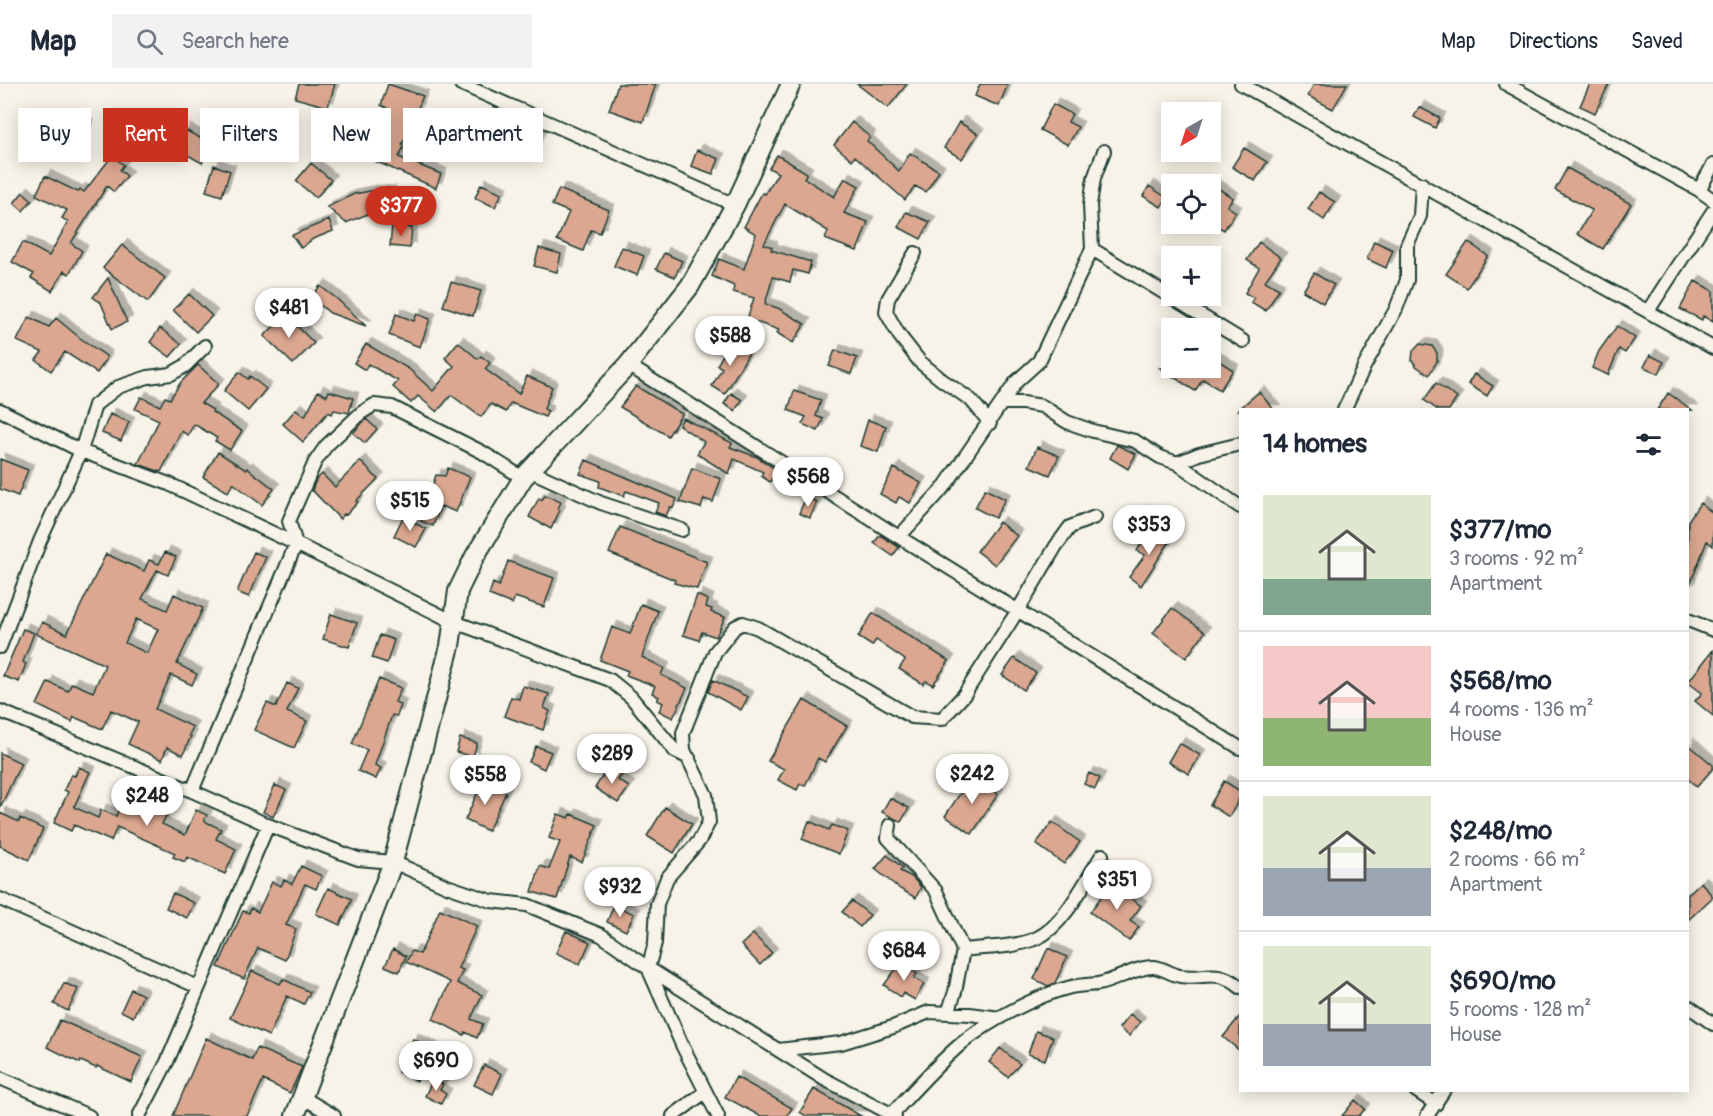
<!DOCTYPE html>
<html lang="en">
<head>
<meta charset="utf-8">
<style>
	:root { --surface:#fff; --page:#f2f2f3; --text:#1f2937; --muted:#747a83; --line:#e0e1e3; --accent:#c8321e }
	body { margin:0; font-family:Pangolin,sans-serif; background:var(--page); color:var(--text); height:100vh; display:flex; flex-direction:column; font-size:22px; white-space:nowrap }
	* { box-sizing:border-box; margin:0 }
	p { font-size:20px; color:var(--muted) }
	.icon { flex:none; width:33px; height:33px; fill:none; stroke:currentColor; stroke-width:2; stroke-linecap:round; stroke-linejoin:round }
	.map { position:relative; flex:1; overflow:hidden }
	.drawer { position:absolute; left:1239px; top:324px; width:450px; height:684px; display:flex; flex-direction:column; background:var(--surface); border-radius:0px; box-shadow:0 3px 15px #0003 }
	.drawer>* { flex:none }
	.top-card { position:absolute; left:18px; top:24px; width:570px; height:54px; display:flex; gap:12px }
	.needle { width:39px; rotate:219deg }
	.fabs { position:absolute; left:1161px; top:18px; display:grid; gap:12px }
	.fabs a { display:grid; place-items:center; width:60px; height:60px; border-radius:0px; background:var(--surface); box-shadow:0 3px 15px #0003; font-size:30px }
	.price { position:absolute; translate:-50% -51px; padding:0 14px; border-radius:21px; background:#fff; color:#222; font-size:20px; line-height:39px; filter:drop-shadow(0 2px 3px #0008) }
	.price::after { content:''; position:absolute; left:50%; top:36px; width:18px; height:14px; margin-left:-9px; background:inherit; clip-path:polygon(0 0,100% 0,50% 100%) }
	.price.active { background:var(--accent); color:#fff }
	ul { padding:0; list-style:none }
	li { display:flex; align-items:center; gap:18px; height:150px; padding:0 24px }
	li+li { border-top:2px solid var(--line) }
	li span { display:grid; place-items:center; flex:none; width:168px; height:120px; border-radius:0px; color:#555 }
	li>.icon { margin-inline-start:auto }
	span .icon { width:72px; height:72px; fill:#fffc; stroke-width:1 }
	li b { font-size:26px }
	h2 { display:flex; justify-content:space-between; align-items:center; height:72px; padding:0 24px; font-size:26px }
	.pill { padding:0 21px; border-radius:0px; background:var(--surface); box-shadow:0 3px 15px #0003; font-size:21px; line-height:54px }
	.pill.active { background:var(--accent); color:#fff }
	header { display:flex; align-items:center; gap:36px; box-sizing:border-box; height:84px; padding:0 30px; background:var(--surface); border-bottom:2px solid var(--line) }
	header strong { font-size:28px }
	nav { display:flex; gap:33px; margin-inline-start:auto; font-size:21px }
	.search { width:420px; height:54px; background:var(--page); display:flex; align-items:center; gap:15px; box-sizing:border-box; padding:0 21px; border-radius:0px; color:var(--muted); font-size:22px }
	.map>svg:first-child { display:block }
</style>
</head>
<body>
<header>
<strong>Map</strong>
<div class="search"><svg class="icon" aria-label="search" viewBox="0 0 24 24"><circle cx="10" cy="10" r="6"/><path d="M15 15l6 6"/></svg>Search here</div>
<nav><a>Map</a><a>Directions</a><a>Saved</a></nav>
</header>
<div class="map">
<svg width="1713" height="1032" viewBox="0 0 1713 1032">
	<defs>
		<filter id="shadow"><feDropShadow dx="5.5" dy="-5.5" stdDeviation="0" flood-color="#0004"/></filter>
	</defs>
	<rect width="100%" height="100%" fill="#f7f3e8"/>
	<filter id="ink" filterUnits="userSpaceOnUse"><feTurbulence type="fractalNoise" baseFrequency=".0167" numOctaves="2"/><feDisplacementMap in="SourceGraphic" scale="12" xChannelSelector="R" yChannelSelector="G"/><feConvolveMatrix kernelMatrix="1 2 1 2 8 2 1 2 1" color-interpolation-filters="sRGB"/></filter>
	<g filter="url(#ink)">
		<path fill="#dba790" stroke="#1f3d34" stroke-width="1.5" fill-rule="evenodd" filter="url(#shadow)" d="M299 0H335L328 23 295 14Z
			M388 0 423 12 402 61 404 62 399 73 441 90 436 104 375 77 381 63 372 60 387 24 381 21Z
			M618 0H656L643 38 609 26Z
			M857 0H907L888 24Z
			M980 0H1008L999 22 975 12Z
			M1314 0H1347L1333 25 1308 12Z
			M1590 0H1609L1595 29 1580 22Z
			M1053 20 1072 30 1068 38 1078 43 1068 61 1040 46Z
			M1419 23 1440 34 1435 44 1414 33Z
			M68 36 87 41 80 64 62 59Z
			M514 37 542 50 533 69 505 57Z
			M852 38 870 53 867 57 899 87 910 69 939 87 926 108 915 102 905 116 855 72 852 76 834 61Z
			M959 38 978 50 962 75 944 64Z
			M185 46 212 60 202 79 175 64Z
			M1244 64 1267 78 1255 97 1232 83Z
			M697 66 719 75 713 90 691 82Z
			M777 71 807 89 804 94 834 113 845 94 859 102 844 129 868 138 857 167 825 155 828 147 785 120 764 160 772 163 771 166 811 178 808 190 793 186 790 198 773 193 765 220 778 224 805 240 793 259 777 249 779 246 747 235 754 214 733 208 734 202 712 192 719 175 744 185 756 150 744 143 762 109 765 110 778 89 769 84Z
			M112 72 124 81 120 86 127 92 114 108 107 102 71 159 82 167 69 190 64 187 52 207 31 194 34 190 12 178 23 158 49 172 68 138 62 134 67 126 36 111 45 92 78 108 80 105 84 108Z
			M311 79 331 96 316 114 296 97Z
			M214 81 230 87 222 112 206 107Z
			M1567 84 1631 120 1603 165 1577 150 1592 126 1555 106Z
			M1210 99 1233 114 1227 122 1236 128 1224 146 1210 138Z
			M481 100 502 109 495 123 475 114Z
			M1149 102 1167 114 1161 123 1143 112Z
			M559 105 609 126 600 149 591 146 583 167 557 156 569 128 552 121Z
			M370 107 390 108 389 126 367 124 368 130 346 139 327 123 354 110Z
			M23 108 32 116 23 127 14 119Z
			M1319 108 1335 118 1324 136 1308 125Z
			M906 128 930 138 921 155 898 143Z
			M329 136 333 147 313 155 301 164 292 151Z
			M392 141 412 144 410 164 390 162Z
			M1374 157 1393 166 1386 184 1367 175Z
			M1259 158 1281 174 1265 197 1279 205 1266 227 1251 218 1254 214 1245 209 1259 184 1247 176Z
			M1468 158 1488 172 1467 204 1446 190Z
			M122 161 165 194 148 218 103 184Z
			M622 163 644 172 637 191 614 182Z
			M539 164 561 170 557 188 534 182Z
			M664 169 682 177 675 193 656 185Z
			M1314 189 1334 201 1323 219 1303 207Z
			M108 194 127 238 112 245 101 219 93 213Z
			M1695 197 1713 207V238L1703 232 1702 236 1680 225Z
			M451 198 481 207 473 232 443 222Z
			M320 202 336 214 366 242 330 229 311 214Z
			M189 210 212 232 196 248 173 226Z
			M396 230 414 237 417 230 430 235 420 263 389 251Z
			M286 231 314 259 293 280 264 252Z
			M29 233 49 243 56 234 80 254 106 272V276L97 289 65 268 51 287 36 276 42 268 17 257Z
			M1617 242 1635 254 1625 269 1619 265 1608 291 1592 284 1599 267Z
			M160 244 181 260 170 273 150 258Z
			M731 257 749 269 725 310 712 302 722 284 717 281Z
			M458 258 478 275 481 272 490 279 485 285 519 310 527 292 552 303 544 325 548 327 545 333 511 319 506 328 491 320 481 333 451 311 437 328 418 312 411 319 393 303 398 297 368 280 365 286 354 279 366 260 409 285 433 307 454 282 445 274Z
			M1420 260 1432 262 1437 269V277L1429 291 1416 282 1412 276 1413 267Z
			M835 266 857 274 851 290 829 282Z
			M1210 271 1233 286 1220 306 1203 295 1195 307 1160 284H1210Z
			M1650 271 1664 278 1659 290 1644 283Z
			M198 281 219 300 201 319 213 326 212 328 242 347 230 366 215 357 217 354 194 340 188 351 181 347 161 388 138 380 159 336 135 325 141 313 160 322 165 313 170 315 181 298Z
			M239 288 248 295 250 292 266 305 248 327 224 307Z
			M1474 290 1493 302 1487 312 1468 300Z
			M1436 299 1457 314 1449 326H1438L1424 316Z
			M636 302 682 330 668 352 620 323Z
			M318 307 327 312 329 307 353 314 349 329 334 326 332 330 328 328 303 358 283 340 296 325 305 332Z
			M794 307 821 316 816 332 823 335 818 347 802 340 806 333 788 326Z
			M1259 308 1274 326H1238Z
			M731 309 742 316 735 327 724 320Z
			M1668 309 1692 326H1657Z
			M110 330 129 338 121 357 102 349Z
			M683 334 732 359 730 363 757 373 781 389 778 395 773 393 770 398 761 392 763 388 734 375 729 390 697 370 704 358 679 341Z
			M366 335 377 345 365 359 353 349Z
			M868 336 886 342 878 368 860 362Z
			M1117 361 1136 370 1128 385 1110 374Z
			M1037 363 1059 372 1050 391 1029 382Z
			M218 368 246 386 247 384 274 405 262 421 233 399 228 408 203 393Z
			M0 375 28 386 18 412 0 405Z
			M586 376 677 415 673 424 670 423 666 432 655 428 659 419 626 407 624 412 599 403 600 397 580 390Z
			M360 377 378 395 356 417 358 418 346 431 344 430 340 435 312 406 316 396 322 390 335 403Z
			M448 384 470 393 456 428 441 422 433 442 421 437 436 391 445 392Z
			M692 384 721 395 713 418 704 415 701 424 680 418Z
			M894 384 921 399 910 419 899 413 896 419 880 410Z
			M985 405 1005 415 995 434 975 424Z
			M545 411 561 418 558 425 560 426 551 445 529 433 539 414 542 416Z
			M806 413 817 418 810 434 799 429Z
			M1700 419 1713 429V462L1707 457 1688 506V437Z
			M1142 426 1151 433 1144 443 1134 436Z
			M403 433 426 445 416 463 394 452Z
			M999 438 1017 452 995 481 977 467Z
			M620 443 707 478 697 505 674 499 675 496 609 469Z
			M1150 445 1170 457 1141 502 1129 493 1145 471 1137 467Z
			M880 451 899 463 893 472 874 459Z
			M165 468 176 473 168 491 157 486 142 515 167 526 174 510 203 524 177 580 197 590 192 601 171 591 155 625 193 643 189 651 191 652 183 671 167 663 162 676 128 660 138 638 111 626 102 645 74 633 72 638 37 621 48 598 68 607 72 599 93 608 105 581 36 550 42 538 67 550 106 470 144 487 149 476 159 480ZM136 535 158 545 147 569 125 559Z
			M254 468 266 473 249 513 237 508Z
			M508 477 554 494 544 523 515 513 512 520 489 511 493 499 499 502Z
			M697 511 708 516 706 523 712 525 711 528 725 533 716 553 702 548 699 556 683 551Z
			M641 520 658 527 642 573 664 584 661 591 687 604 673 634 659 627 663 619 657 616 659 613 652 609 655 602 626 591 628 587 600 576 612 543 630 550Z
			M1172 524 1205 548 1186 574 1153 549Z
			M873 529 949 577 933 601 926 597 923 600 899 585 905 576 876 556 872 562 858 553Z
			M331 530 357 539 349 563 323 555Z
			M23 545 34 549 23 578 26 580 19 598 3 592Z
			M380 551 394 556 387 579 372 574Z
			M1713 566V632L1695 617 1702 609 1688 598Z
			M1014 574 1036 589 1024 606 1002 591Z
			M379 595 401 604 395 618 401 621 397 632 392 631 375 681 381 684 376 695 358 687 367 666 352 660Z
			M713 596 748 613 741 626 708 608Z
			M287 599 298 604 287 628 307 637 294 664 254 646 267 619 276 623Z
			M523 602 549 610 544 624 550 627 543 646 504 632 511 613 519 615Z
			M804 616 847 642 825 678 818 674 805 702 800 700 797 706 778 696 784 685 768 677Z
			M460 654 477 659 473 673 456 668Z
			M1179 659 1200 671 1189 690 1168 678Z
			M1688 660 1713 681V684L1697 703 1688 695Z
			M536 662 551 668 544 685 529 678Z
			M0 669 21 679 0 724Z
			M79 683 90 688 74 723 98 734 101 726 116 732 128 706 142 712 140 717 167 730 162 740 185 751 196 726 207 731 204 737 221 745 216 755 236 765 225 790 187 773 185 778 173 773 175 769 117 743 111 757 74 741 71 747 54 739 68 708 64 706 71 691 75 692Z
			M608 683 622 691 618 696 629 703 618 719 595 704Z
			M1089 689 1100 694 1095 705 1084 700Z
			M971 693 998 710 972 750 945 732Z
			M483 697 506 708 488 747 465 736Z
			M1224 697 1240 707V713L1229 733 1210 721Z
			M275 701 286 706 273 733 263 728Z
			M890 714 909 724 901 738 882 728Z
			M665 723 692 740 674 769 647 752Z
			M0 729 19 738 20 734 43 745 29 776 0 762Z
			M558 730 569 734 571 730 597 741 582 778 570 773 557 815 532 808 540 782 549 785 560 758 549 754Z
			M809 737 829 746 832 741 848 747 839 770 802 755Z
			M1052 738 1080 758 1064 780 1036 760Z
			M887 771 903 784 900 787 912 793 921 803 916 814 900 805 875 785Z
			M301 782 322 792 316 805 305 800 286 841 296 845 285 876 258 864 244 895 218 883 243 827 249 829 251 824 258 828 272 798 281 802 284 796 292 800Z
			M1701 798 1713 813 1688 836V810Z
			M1111 799 1141 822 1130 837 1139 843 1129 857 1090 828Z
			M328 804 352 815 340 841 316 830Z
			M173 809 194 819 187 834 166 824Z
			M852 817 870 831 860 843 842 828Z
			M614 821 634 830 626 847 607 838Z
			M440 825 477 842 458 884 463 886 457 899 482 911 471 935 483 940 477 954 465 948 464 951 433 935 450 898 406 878 412 867 420 870Z
			M566 847 590 858 580 880 556 869Z
			M753 850 772 869 760 881 741 861Z
			M1048 864 1067 873 1055 899 1048 902 1034 895Z
			M393 865 406 872 399 888 385 882Z
			M901 878 917 890 914 894 924 900 915 916 903 909 901 913 884 901Z
			M252 887 280 900 283 895 310 908 304 920 287 912 269 952 230 934Z
			M64 899 78 905 68 927 54 920Z
			M131 905 143 911 133 933 121 927Z
			M1130 930 1140 938 1129 952 1119 944Z
			M1240 932V967L1223 953Z
			M60 936 142 973 131 998 97 982 96 984 81 977 80 979 47 963Z
			M1036 947 1053 953 1045 976 1028 970Z
			M206 954 252 976 257 964 302 983 290 1009 263 996 247 1032H173Z
			M413 955 432 964 417 997 398 988Z
			M1000 964 1020 980 1008 993 989 978Z
			M484 981 502 990 493 1010 474 1001Z
			M736 993 792 1024 787 1032H760L725 1013Z
			M433 995 443 1000 440 1006 446 1010 441 1020 425 1012Z
			M814 1005 861 1032H806L800 1028Z
			M1355 1016 1365 1025 1359 1032H1342Z"/>
		<g fill="none" stroke-linecap="round" stroke-linejoin="round">
			<defs>
				<path id="street" d="M461 0 735 121
					M1241 0 1713 264
					M1506 0 1699 106 1713 116
					M1699 106 1713 81
					M1092 165 1243 257
					M915 169 888 215 886 228 899 251 920 278 942 296 971 316 990 339
					M1648 227 1713 127
					M628 281 899 453 1240 664
					M1002 319H1023L1042 322 1067 338 1093 347 1135 357 1160 373 1177 379 1240 423
					M0 326 81 367 169 400 296 460 452 537 610 596 631 613 675 667 689 674
					M1344 326 1364 283 1396 225 1407 196V161L1420 132 1422 100
					M1177 379 1199 370 1240 360
					M531 387 601 419 682 446
					M899 453 945 402 1016 298 1039 277 1092 165 1090 121 1094 94 1104 67
					M1688 536 1713 546
					M0 563 40 457 81 367 95 321 118 303 148 293 171 290 185 282 205 262
					M0 627 192 707 268 741 358 775 393 778 447 802 491 817 527 821 601 851 648 884 824 995 895 1032
					M192 707 296 460 289 437 315 378 326 362 361 329 374 321 392 323 482 368 523 394
					M890 741 888 754 936 807 963 866 955 908 948 929
					M0 815 198 903
					M963 866C987 863 1014 864 1037 854 1064 842 1086 796 1102 771
					M1688 922 1713 940
					M778 966 841 959 893 943 929 928 970 930 1000 934
					M0 994 89 1032
					M1415 1006 1436 1020
					M302 1013 334 1032
					M892 1030C914 1006 937 980 962 959 989 937 1037 911 1071 903 1080 901 1089 901 1098 900 1115 897 1138 882 1154 883 1163 884 1171 890 1180 892 1205 896 1216 883 1240 903
					M139 1032 167 978 268 741
					M673 1032 705 1008
					M718 1032 683 963 648 884 655 859 657 820 667 794 699 757 709 738 706 711 684 666 683 649 715 568 735 543 743 539 758 544 912 633 942 635 964 611 1018 526 1056 462 1070 443 1095 433
					M1427 1032 1444 1006"/>
				<path id="secondary" d="M295 1032 393 778 450 562 458 507 475 472 523 394 628 281 690 202 735 121 791 0"/>
			</defs>
			<use href="#street" stroke="#1f3d34" stroke-width="16"/>
			<use href="#secondary" stroke="#1f3d34" stroke-width="22"/>
			<use href="#street" stroke="#f7f3e8" stroke-width="12"/>
			<use href="#secondary" stroke="#f7f3e8" stroke-width="18"/>
		</g>
	</g>
</svg>
<div class="fabs">
<a><svg class="needle" viewBox="-14 -14 28 28"><path d="M0-13l5 13h-10z" fill="#e53935"/><path d="M0 13l5-13h-10z" fill="#747a83"/></svg></a>
<a><svg class="icon" aria-label="locate" viewBox="0 0 24 24"><circle cx="12" cy="12" r="6"/><path d="M12 2v4M12 18v4M2 12h4M18 12h4"/></svg></a>
<a>+</a>
<a>−</a>
</div>
<b class="price active" style="left:401px;top:153px">$377</b>
<b class="price" style="left:289px;top:255px">$481</b>
<b class="price" style="left:730px;top:283px">$588</b>
<b class="price" style="left:808px;top:424px">$568</b>
<b class="price" style="left:410px;top:448px">$515</b>
<b class="price" style="left:1149px;top:472px">$353</b>
<b class="price" style="left:612px;top:701px">$289</b>
<b class="price" style="left:972px;top:721px">$242</b>
<b class="price" style="left:485px;top:722px">$558</b>
<b class="price" style="left:147px;top:743px">$248</b>
<b class="price" style="left:1117px;top:827px">$351</b>
<b class="price" style="left:620px;top:834px">$932</b>
<b class="price" style="left:904px;top:898px">$684</b>
<b class="price" style="left:436px;top:1008px">$690</b>
<div class="top-card">
<a class="pill">Buy</a>
<a class="pill active">Rent</a>
<a class="pill">Filters</a>
<a class="pill">New</a>
<a class="pill">Apartment</a>
</div>
<section class="drawer">
<h2>14 homes<svg class="icon" aria-label="filters" viewBox="0 0 24 24"><path d="M4 7h16M4 17h16"/><circle cx="9" cy="7" r="2"/><circle cx="15" cy="17" r="2"/></svg></h2>
<ul>
<li><span style="background:linear-gradient(#dfe7d0 70%,#7fa58c 0)"><svg class="icon" aria-label="home" viewBox="0 0 24 24"><path d="M3 11l9-7 9 7M6 9v11h12V9"/></svg></span><div><b>$377/mo</b><p>3 rooms · 92 m²</p><p>Apartment</p></div></li>
<li><span style="background:linear-gradient(#f6c9c9 60%,#8fb573 0)"><svg class="icon" aria-label="home" viewBox="0 0 24 24"><path d="M3 11l9-7 9 7M6 9v11h12V9"/></svg></span><div><b>$568/mo</b><p>4 rooms · 136 m²</p><p>House</p></div></li>
<li><span style="background:linear-gradient(#dfe7d0 60%,#9aa5b1 0)"><svg class="icon" aria-label="home" viewBox="0 0 24 24"><path d="M3 11l9-7 9 7M6 9v11h12V9"/></svg></span><div><b>$248/mo</b><p>2 rooms · 66 m²</p><p>Apartment</p></div></li>
<li><span style="background:linear-gradient(#dfe7d0 65%,#9aa5b1 0)"><svg class="icon" aria-label="home" viewBox="0 0 24 24"><path d="M3 11l9-7 9 7M6 9v11h12V9"/></svg></span><div><b>$690/mo</b><p>5 rooms · 128 m²</p><p>House</p></div></li>
</ul>
</section>
</div>
</body>
</html>
